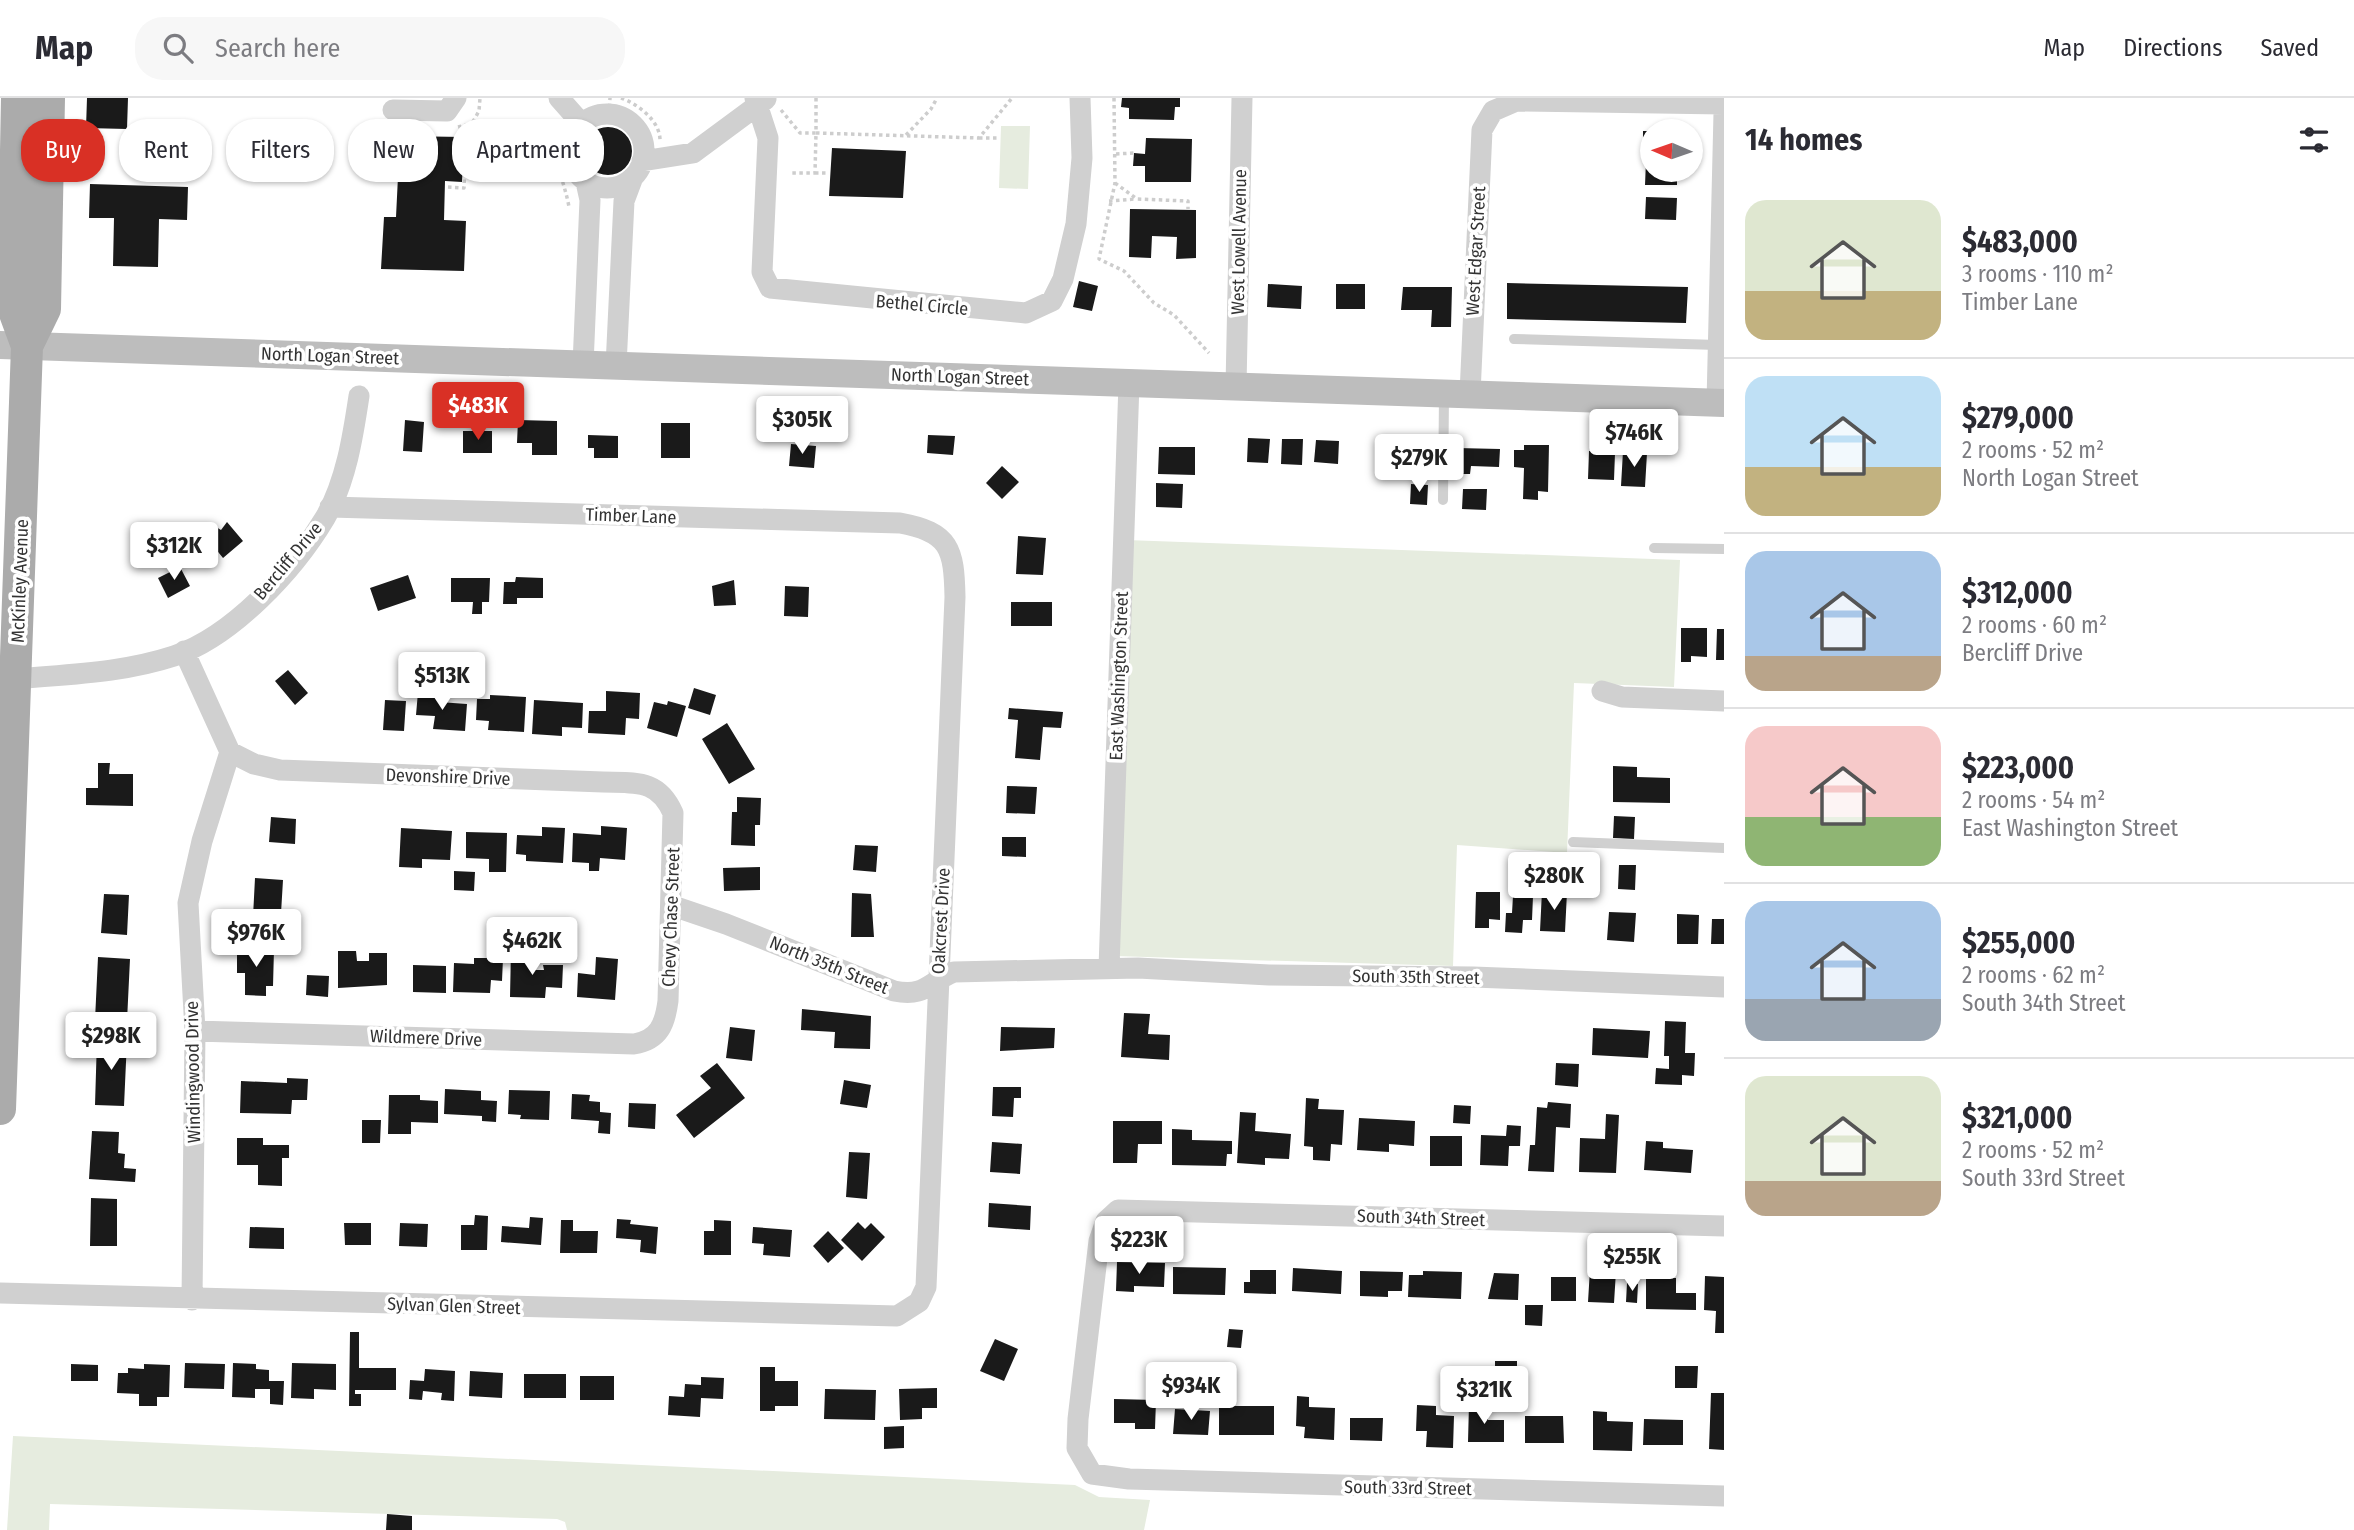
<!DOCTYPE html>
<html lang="en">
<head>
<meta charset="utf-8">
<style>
	:root { --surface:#fff; --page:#f7f7f7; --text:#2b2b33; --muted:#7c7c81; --line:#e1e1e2; --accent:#d93025 }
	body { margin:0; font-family:"Fira Sans Condensed",sans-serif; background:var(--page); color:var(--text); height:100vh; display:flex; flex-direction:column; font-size:26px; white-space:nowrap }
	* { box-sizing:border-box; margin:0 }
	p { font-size:23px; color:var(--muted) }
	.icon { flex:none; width:38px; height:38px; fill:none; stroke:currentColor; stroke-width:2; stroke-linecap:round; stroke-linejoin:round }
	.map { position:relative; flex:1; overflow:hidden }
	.sheet { display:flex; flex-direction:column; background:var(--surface); width:630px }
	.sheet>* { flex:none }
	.guide { position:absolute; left:21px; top:21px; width:665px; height:63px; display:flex; gap:14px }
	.needle { width:46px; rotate:272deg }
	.tools { position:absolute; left:1640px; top:21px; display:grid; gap:14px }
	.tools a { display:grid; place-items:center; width:63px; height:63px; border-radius:50%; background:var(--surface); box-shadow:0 2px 5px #0004; font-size:35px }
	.price { position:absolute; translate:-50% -60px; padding:0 16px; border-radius:7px; background:#fff; color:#222; font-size:23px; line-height:46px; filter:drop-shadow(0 2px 4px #0008) }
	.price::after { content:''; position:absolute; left:50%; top:42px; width:21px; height:16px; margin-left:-10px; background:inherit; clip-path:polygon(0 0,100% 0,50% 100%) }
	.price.current { background:var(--accent); color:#fff }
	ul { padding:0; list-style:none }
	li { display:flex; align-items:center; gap:21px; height:175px; padding:0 21px }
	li+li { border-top:2px solid var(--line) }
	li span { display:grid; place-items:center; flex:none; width:196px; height:140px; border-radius:21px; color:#555 }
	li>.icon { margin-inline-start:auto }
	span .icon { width:84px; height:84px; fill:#fffc; stroke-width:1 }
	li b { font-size:30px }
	h2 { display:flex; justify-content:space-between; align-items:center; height:84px; padding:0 21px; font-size:30px }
	.tag { padding:0 24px; border-radius:28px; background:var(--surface); box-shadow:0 2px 5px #0004; font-size:24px; line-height:63px }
	.tag.current { background:var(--accent); color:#fff }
	header { display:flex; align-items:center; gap:42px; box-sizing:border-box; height:98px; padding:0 35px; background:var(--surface); border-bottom:2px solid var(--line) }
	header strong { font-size:33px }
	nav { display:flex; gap:38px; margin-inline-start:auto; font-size:24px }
	.search { width:490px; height:63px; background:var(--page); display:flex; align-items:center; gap:18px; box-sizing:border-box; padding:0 24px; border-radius:28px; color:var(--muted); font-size:26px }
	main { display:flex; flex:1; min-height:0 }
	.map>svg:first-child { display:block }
</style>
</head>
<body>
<header>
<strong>Map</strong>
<div class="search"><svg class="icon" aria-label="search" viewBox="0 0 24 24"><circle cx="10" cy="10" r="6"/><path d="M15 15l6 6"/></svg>Search here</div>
<nav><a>Map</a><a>Directions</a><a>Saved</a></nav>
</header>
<main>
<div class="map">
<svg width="1724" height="1432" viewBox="0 0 1724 1432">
	<rect width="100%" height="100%" fill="#fff"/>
	<path fill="#e6ecdf" d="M1001 28H1030L1028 91 999 90Z
		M1126 442 1680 462 1674 589 1574 585 1567 755 1457 747 1453 868 1114 858Z
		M13 1338 1075 1387 1099 1399 1150 1402 1144 1432H567L565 1424 557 1421 50 1406 49 1432H7Z"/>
	<path fill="#1a1a1a" d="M87 0H128L127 31 86 30Z
		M1122 0H1180V9H1175L1174 22 1129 21V10L1121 9Z
		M584 53a24 24 0 1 1 48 0a24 24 0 1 1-48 0Z
		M1643 33H1652V57H1643Z
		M400 38 464 39 462 84 445 83 444 122 466 123 464 173 381 171 384 119H396Z
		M1146 40 1192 41 1191 84H1145V68H1133L1134 55 1145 56Z
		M832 50 906 53 903 100 829 98Z
		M1646 63H1652V72H1677V87H1645Z
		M90 86 188 89 187 122 159 121 158 169 113 168 114 120H89Z
		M1646 99 1677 100 1676 122 1645 121Z
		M1130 111 1196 112V160L1176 161 1177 139 1152 138 1151 160 1129 159Z
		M1079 183 1098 188 1092 213 1073 209Z
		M1507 185 1688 189 1686 225 1507 221Z
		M1268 186 1302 188 1301 211 1267 209Z
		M1336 186H1365V211H1336Z
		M1403 189H1452L1451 229H1431L1432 212H1401Z
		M405 322 424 324 422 354 403 353Z
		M518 322 557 323V357H532V345H517Z
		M661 325H690V360H661Z
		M463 333H492V355H463Z
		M588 337 618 338V360H594V350H588Z
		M928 337 955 338 953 357 927 355Z
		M1248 340 1270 341 1268 365 1247 364Z
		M1282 341H1303L1302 367 1281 366Z
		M1412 341 1435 342 1433 379 1410 377Z
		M1316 342 1339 343 1338 366 1314 364Z
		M791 346 816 348 814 370 789 368Z
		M1524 347H1549L1548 394 1538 393V402L1523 401 1524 370 1514 369V352H1524Z
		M1159 349H1195V377L1158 376Z
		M1457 350 1500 351 1499 369 1471 368 1470 376H1456Z
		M1589 353 1615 355 1614 382 1588 381Z
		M1623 353 1647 355 1645 389 1621 388Z
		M1002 368 1019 384 1002 401 986 385Z
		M1156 385 1183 386 1182 410 1156 409Z
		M1411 386 1428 387 1427 407 1410 406Z
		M1463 391H1487L1486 412 1462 411Z
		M227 424 243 443 223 460 206 439 216 429 221 432Z
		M1018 438 1046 440 1043 477 1016 476Z
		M180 469 190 488 168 500 158 480Z
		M408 477 416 500 378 513 370 490Z
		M516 479 543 480V500H517V506H503L504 484H515Z
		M451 480H490L489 504H482V516H472L473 504H451Z
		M734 482 736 507 714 508 712 488Z
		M785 488 809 489 808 519 784 518Z
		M1011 504H1052V528H1011Z
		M1681 530H1707V559L1691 558V564H1681Z
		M1717 531H1724V562H1716Z
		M288 572 308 595 295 607 275 583Z
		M694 590 716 597 710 617 688 610Z
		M606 593 640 595 639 621 626 620 625 637 588 635 589 613H606Z
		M418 594 440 595 439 604 467 606 465 633 433 631 435 618 416 617Z
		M490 597 526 599 524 634 488 632 489 623 476 622 477 601H490Z
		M385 602 406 603 404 633 383 632Z
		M534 602 583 605 582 630 562 629V638L532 636Z
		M668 603 686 608 677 639 647 630 654 604 667 607Z
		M1009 610 1063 614 1061 630 1043 629 1040 662 1015 660 1018 622 1008 621Z
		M727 625 755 671 729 686 702 641Z
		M98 665H110L109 676H133V708L86 707V690H98Z
		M1613 668 1637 669V679L1670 680V705L1613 704Z
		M1007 688 1037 689 1035 716 1006 715Z
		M737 699 761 700 760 727H755V748L731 747 732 714H737Z
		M1614 718 1635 719 1634 741 1613 740Z
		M271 719 296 721 295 746 269 744Z
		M601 728 627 730 625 762 600 760 599 773H589V765L572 764 573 735 601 737Z
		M542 729 565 730 563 765 526 763V757L516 756 517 737 542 738Z
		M401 730 452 733 450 762 422 761V770L399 769Z
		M466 734 507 735 506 774H489V761L466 760Z
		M1002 739H1026V759L1002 758Z
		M855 747 878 748 876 774 853 772Z
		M1619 767H1636L1635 792 1618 791Z
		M760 769V792L724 793 723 770Z
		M454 773 475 774 474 793 454 792Z
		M255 780 283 782 280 832 271 831V839L252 838Z
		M1542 793 1567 794 1565 834 1540 833Z
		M1476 794H1500V822L1489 821V830H1475Z
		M852 795 871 796 874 839H851Z
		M104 796 129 797 127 837 101 835Z
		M1513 798H1533L1532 822H1523L1522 835 1505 834 1506 815H1512Z
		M1609 814 1636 815 1634 844 1607 842Z
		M1677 816 1699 817 1698 846H1677Z
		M1712 821H1724V846H1711Z
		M237 850 274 851 273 888H266V898L245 897V875H237Z
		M511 851H530L529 872H544L543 867H563L562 890 546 889 545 900 510 899Z
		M338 853H356L357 863H369V855H387V887L338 890Z
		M98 859 130 861 127 923 95 922Z
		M596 859 618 861 615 902 577 899 578 875 595 877Z
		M474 860H503L502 883 491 882 490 895 453 894 454 865 474 866Z
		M413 867 446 868V895L413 894Z
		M307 877 329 878 328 899 306 897Z
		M802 911 871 918 870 951 834 950 835 934 801 932Z
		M1124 915 1150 916 1148 936 1170 937 1169 962 1121 959Z
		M1665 923 1686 924 1685 955H1695L1694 978 1682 977V987L1655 986 1656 970 1669 971V958H1664Z
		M730 929 755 932 752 963 726 960Z
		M1001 929 1055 930 1054 950 1000 953Z
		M1593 930 1650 933 1648 960 1592 957Z
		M97 941 127 942 124 1008 95 1007Z
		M717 965 745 1000 694 1040 676 1017 711 990 700 978Z
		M1556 965 1579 966 1578 989 1555 987Z
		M287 980 308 981 307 1002H292L291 1016 240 1015 241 983 287 985Z
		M844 982 871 987 867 1010 840 1006Z
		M993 989H1021V1000H1014L1013 1019 992 1018Z
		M445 991 481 993V1002L497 1003 496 1024 482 1023V1018L444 1016Z
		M509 992 550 993 549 1022 520 1021 521 1017 508 1016Z
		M572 996 590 997 589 1003 600 1004V1014L611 1015 610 1036 598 1035 599 1023 571 1021Z
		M389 997H420V1002L438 1003V1025L411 1024V1036H388Z
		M1306 1000 1319 1001 1318 1011 1344 1012 1342 1047 1331 1046 1330 1063 1313 1062V1049L1304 1048Z
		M1548 1004 1571 1006 1570 1030 1556 1029 1554 1074 1528 1073 1530 1047H1535L1537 1009 1547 1010Z
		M629 1005 656 1006 655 1031 628 1029Z
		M1454 1007 1471 1008 1470 1026 1453 1025Z
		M1240 1014 1256 1015 1255 1033 1291 1036 1289 1061 1265 1060V1067L1237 1065Z
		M1606 1016 1619 1017 1616 1075 1579 1074 1580 1040 1605 1041Z
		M1359 1020 1415 1023 1414 1048 1389 1046V1054L1357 1052Z
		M362 1022H381L380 1045H362Z
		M1113 1023H1162V1046H1138L1137 1065H1113Z
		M1507 1027 1521 1028 1520 1048H1509L1508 1068 1480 1067 1481 1037 1506 1038Z
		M1172 1031 1192 1032V1042L1232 1043V1056H1227L1226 1068 1172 1067Z
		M92 1033 119 1034 118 1055 125 1056 124 1070 136 1071 135 1084 89 1081Z
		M1430 1038H1462V1068H1430Z
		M237 1040H263V1047H289V1060H282V1088L258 1087V1067H237Z
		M1646 1043 1663 1044V1050L1693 1052 1691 1075 1644 1072Z
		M992 1044 1022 1046 1020 1076 990 1074Z
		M849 1054 870 1055 867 1101 846 1099Z
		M91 1100 117 1101V1148H90Z
		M989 1105 1031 1108 1030 1132 988 1129Z
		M475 1117 488 1118 487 1152H461V1127H474Z
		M530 1119 543 1120 541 1147 501 1144 502 1128 529 1130Z
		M617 1121 631 1122 630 1126 658 1129 656 1156 640 1154 641 1142 616 1140Z
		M561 1122H573V1133H598L597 1155H560Z
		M714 1122 731 1123V1157H704V1133H714Z
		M858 1124 865 1131 871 1125 885 1139 862 1163 841 1142Z
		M344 1125H371V1147H345Z
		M400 1125 428 1126 427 1149 399 1148Z
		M250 1129 284 1130V1151L249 1150Z
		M753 1129 792 1132 790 1159 763 1157 764 1146 752 1145Z
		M828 1133 844 1150 828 1165 813 1148Z
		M1117 1164 1165 1165 1164 1189 1134 1188V1194L1116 1193Z
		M1173 1169 1226 1170 1225 1197 1173 1196Z
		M1293 1170 1342 1173 1341 1196 1292 1193Z
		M1590 1171 1616 1173 1614 1205 1588 1204Z
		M1250 1172H1276V1196L1244 1195V1184H1250Z
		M1360 1173 1403 1174 1402 1193H1388V1199L1360 1198Z
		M1423 1173 1462 1174 1461 1201 1408 1199 1409 1177H1423Z
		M1494 1175 1519 1176 1518 1202 1488 1201Z
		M1705 1178 1724 1179V1235H1715L1716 1213 1704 1212Z
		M1551 1179H1576V1203H1551Z
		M1646 1180H1676V1195H1696V1212L1646 1211Z
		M1627 1185 1638 1186 1637 1205 1626 1204Z
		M1525 1207H1543L1542 1228 1525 1227Z
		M1229 1231 1243 1232 1241 1250 1227 1249Z
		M350 1234H359V1270H396V1292H355V1296H361V1308H349Z
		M995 1241 1018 1251 1004 1283 980 1273Z
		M1495 1263H1517V1284H1495Z
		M185 1265 225 1266 224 1291 184 1290Z
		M233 1265 256 1266V1271L269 1272V1283H284L283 1307 270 1306V1291H255V1300L232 1299Z
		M292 1265 336 1266V1292L314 1291V1301L291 1300Z
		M71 1266 98 1267V1283H71Z
		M144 1266 170 1267 169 1299H157V1308H139V1296L117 1295 118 1275H128V1270L144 1271Z
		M1675 1268H1698L1697 1290H1675Z
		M760 1269H775V1283H798V1308H775V1313H760Z
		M425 1271 455 1273 454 1303 441 1302 442 1295 423 1293 422 1302 409 1301 410 1282 424 1283Z
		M1171 1272 1185 1273 1184 1294 1170 1293Z
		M470 1273 503 1275 502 1300 469 1298Z
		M524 1276H566V1300H524Z
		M580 1278H614V1302H580Z
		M701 1279 724 1280 723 1301 701 1300 700 1319 668 1317 669 1298 684 1299 685 1286 701 1287Z
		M937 1290V1310H922V1321L900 1322 899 1291Z
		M825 1291 876 1292 875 1322 824 1321Z
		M1711 1295H1724V1352L1709 1351Z
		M1297 1298 1309 1299V1309L1335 1310 1334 1342 1304 1340 1305 1329 1296 1328Z
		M1114 1301 1156 1302 1155 1331H1135V1325H1114Z
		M1469 1306H1488V1322H1504V1344H1468Z
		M1417 1307 1436 1308V1317L1454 1318 1453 1350 1426 1349 1427 1333H1416Z
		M1219 1308H1274V1337H1219Z
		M1175 1311 1210 1313 1208 1337 1173 1336Z
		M1593 1313 1607 1314V1323L1633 1324 1632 1353 1593 1352Z
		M1525 1318H1563L1564 1345H1525Z
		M1350 1320H1383L1382 1343 1350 1342Z
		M1644 1321 1683 1322V1347H1643Z
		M904 1328V1350L884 1351V1329Z
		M387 1416 412 1418V1432H386Z"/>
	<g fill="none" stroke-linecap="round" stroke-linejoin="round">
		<path stroke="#cdcdcd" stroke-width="3.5" stroke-dasharray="3.5 3.5" stroke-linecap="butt" d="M621 0C638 6 660 23 660 42
			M816 0V35L979 40 1012 0
			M1114 0 1115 85 1099 161 1124 173 1154 205 1174 217 1209 255
			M781 12 800 35H816L815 75H789
			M609 16 610 0
			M458 29 470 26
			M558 29C550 60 564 80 569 109
			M906 37 931 11 937 0
			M979 40H1000
			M1116 56 1134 55
			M385 65 388 29
			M815 75H827
			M1115 85 1137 101 1188 103V111
			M448 89 464 90 466 36 479 13 480 0
			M1109 103 1135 101"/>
		<path stroke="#d0d0d0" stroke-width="10" d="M1514 241 1718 247
			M1443 402 1444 296
			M1654 450 1724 451
			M1573 744 1724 750"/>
		<path stroke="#d0d0d0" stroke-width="21" d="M559 0 582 26
			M755 0 768 40 762 174 770 190 1026 215 1052 203 1063 181 1076 126 1082 60 1080 0
			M393 12 447 13 456 0
			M570 53a37 37 0 1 1 74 0a37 37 0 1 1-74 0Z
			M642 63 693 55 766 1
			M583 267 590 102 586 84
			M616 268 624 103 633 79
			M1236 288 1242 0
			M1470 296 1482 32 1493 13 1516 3 1724 6
			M1717 304 1724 15
			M184 553 230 654 202 743 188 805 195 933 192 1202
			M16 581C70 576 122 575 174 558 232 539 294 472 325 420 346 384 353 338 359 298
			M1602 593 1622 599 1724 603
			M673 808 726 826 894 893C926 899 927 885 954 874L1138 870 1269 877 1473 879 1724 889
			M1109 870 1129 285
			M195 933 634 946C659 942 665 926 668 903L673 715C658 681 636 685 603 684L280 672 254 666 230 654
			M1724 1128 1118 1112 1106 1123 1099 1143 1078 1321 1077 1350 1092 1376 1129 1381 1724 1398
			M0 1195 897 1218 919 1204 926 1189 955 499C954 451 950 434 900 425L330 409"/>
		<path stroke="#bdbdbd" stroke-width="28" d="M0 247 1724 305"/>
		<path stroke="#ababab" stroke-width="32" d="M27 248 45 211 49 0
			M0 1011 27 248 13 210 17 0"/>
	</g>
	<g text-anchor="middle" stroke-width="7" stroke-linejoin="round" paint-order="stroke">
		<g font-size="18" fill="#333" stroke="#fff">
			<text transform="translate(1239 144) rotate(-89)" y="6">West Lowell Avenue</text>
			<text transform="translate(1476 153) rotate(-87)" y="6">West Edgar Street</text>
			<text transform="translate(922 207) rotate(5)" y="6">Bethel Circle</text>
			<text transform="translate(330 258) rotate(2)" y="6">North Logan Street</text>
			<text transform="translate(960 279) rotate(2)" y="6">North Logan Street</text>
			<text transform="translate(631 418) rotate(2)" y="6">Timber Lane</text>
			<text transform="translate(288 463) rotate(-50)" y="6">Bercliff Drive</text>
			<text transform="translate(20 483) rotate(-88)" y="6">McKinley Avenue</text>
			<text transform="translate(1119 578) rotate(-88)" y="6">East Washington Street</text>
			<text transform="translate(448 679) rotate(2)" y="6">Devonshire Drive</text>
			<text transform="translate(671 819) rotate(-88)" y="6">Chevy Chase Street</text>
			<text transform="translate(941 823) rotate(-87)" y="6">Oakcrest Drive</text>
			<text transform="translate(829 867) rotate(22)" y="6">North 35th Street</text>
			<text transform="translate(1416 879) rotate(1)" y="6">South 35th Street</text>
			<text transform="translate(426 940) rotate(2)" y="6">Wildmere Drive</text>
			<text transform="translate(193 974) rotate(-91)" y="6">Windingwood Drive</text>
			<text transform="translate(1421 1120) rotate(2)" y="6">South 34th Street</text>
			<text transform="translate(454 1208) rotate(2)" y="6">Sylvan Glen Street</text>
			<text transform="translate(1408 1390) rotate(1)" y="6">South 33rd Street</text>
		</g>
	</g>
</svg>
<div class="tools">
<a><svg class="needle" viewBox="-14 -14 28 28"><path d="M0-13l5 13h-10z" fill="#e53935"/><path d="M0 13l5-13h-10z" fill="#7c7c81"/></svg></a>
</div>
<b class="price current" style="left:478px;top:344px">$483K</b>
<b class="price" style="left:802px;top:358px">$305K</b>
<b class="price" style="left:1634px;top:371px">$746K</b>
<b class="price" style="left:1419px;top:396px">$279K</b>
<b class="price" style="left:174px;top:484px">$312K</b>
<b class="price" style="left:442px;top:614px">$513K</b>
<b class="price" style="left:1554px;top:814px">$280K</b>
<b class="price" style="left:256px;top:871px">$976K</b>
<b class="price" style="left:532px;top:879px">$462K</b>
<b class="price" style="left:111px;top:974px">$298K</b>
<b class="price" style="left:1139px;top:1178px">$223K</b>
<b class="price" style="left:1632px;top:1195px">$255K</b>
<b class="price" style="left:1191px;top:1324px">$934K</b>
<b class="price" style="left:1484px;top:1328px">$321K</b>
<div class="guide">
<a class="tag current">Buy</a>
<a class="tag">Rent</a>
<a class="tag">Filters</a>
<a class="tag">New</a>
<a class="tag">Apartment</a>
</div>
</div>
<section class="sheet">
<h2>14 homes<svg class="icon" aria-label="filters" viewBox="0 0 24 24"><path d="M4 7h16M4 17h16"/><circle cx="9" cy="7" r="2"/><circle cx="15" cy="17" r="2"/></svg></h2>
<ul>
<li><span style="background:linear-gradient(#dfe7d0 65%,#c2b280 0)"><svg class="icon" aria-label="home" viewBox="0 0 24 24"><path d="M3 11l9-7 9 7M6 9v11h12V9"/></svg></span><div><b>$483,000</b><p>3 rooms · 110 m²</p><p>Timber Lane</p></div></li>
<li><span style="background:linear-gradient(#bfe0f5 65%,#c2b280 0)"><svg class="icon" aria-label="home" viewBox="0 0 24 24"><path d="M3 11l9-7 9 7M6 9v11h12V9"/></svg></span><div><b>$279,000</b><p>2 rooms · 52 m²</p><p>North Logan Street</p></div></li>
<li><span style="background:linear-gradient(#a9c7e8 75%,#b9a48a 0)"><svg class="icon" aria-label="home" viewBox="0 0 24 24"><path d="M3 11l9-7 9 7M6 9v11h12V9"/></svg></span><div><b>$312,000</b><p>2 rooms · 60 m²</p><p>Bercliff Drive</p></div></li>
<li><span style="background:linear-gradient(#f6c9c9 65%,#8fb573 0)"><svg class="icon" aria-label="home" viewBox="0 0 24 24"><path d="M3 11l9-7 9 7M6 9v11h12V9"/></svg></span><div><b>$223,000</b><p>2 rooms · 54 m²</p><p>East Washington Street</p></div></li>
<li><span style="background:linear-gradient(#a9c7e8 70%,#9aa5b1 0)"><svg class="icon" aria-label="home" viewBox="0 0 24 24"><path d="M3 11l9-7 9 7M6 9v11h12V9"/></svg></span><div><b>$255,000</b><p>2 rooms · 62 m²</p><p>South 34th Street</p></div></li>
<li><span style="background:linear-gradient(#dfe7d0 75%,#b9a48a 0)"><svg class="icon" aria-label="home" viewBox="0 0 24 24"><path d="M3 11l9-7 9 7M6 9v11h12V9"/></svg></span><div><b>$321,000</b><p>2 rooms · 52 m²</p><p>South 33rd Street</p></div></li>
</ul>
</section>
</main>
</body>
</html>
